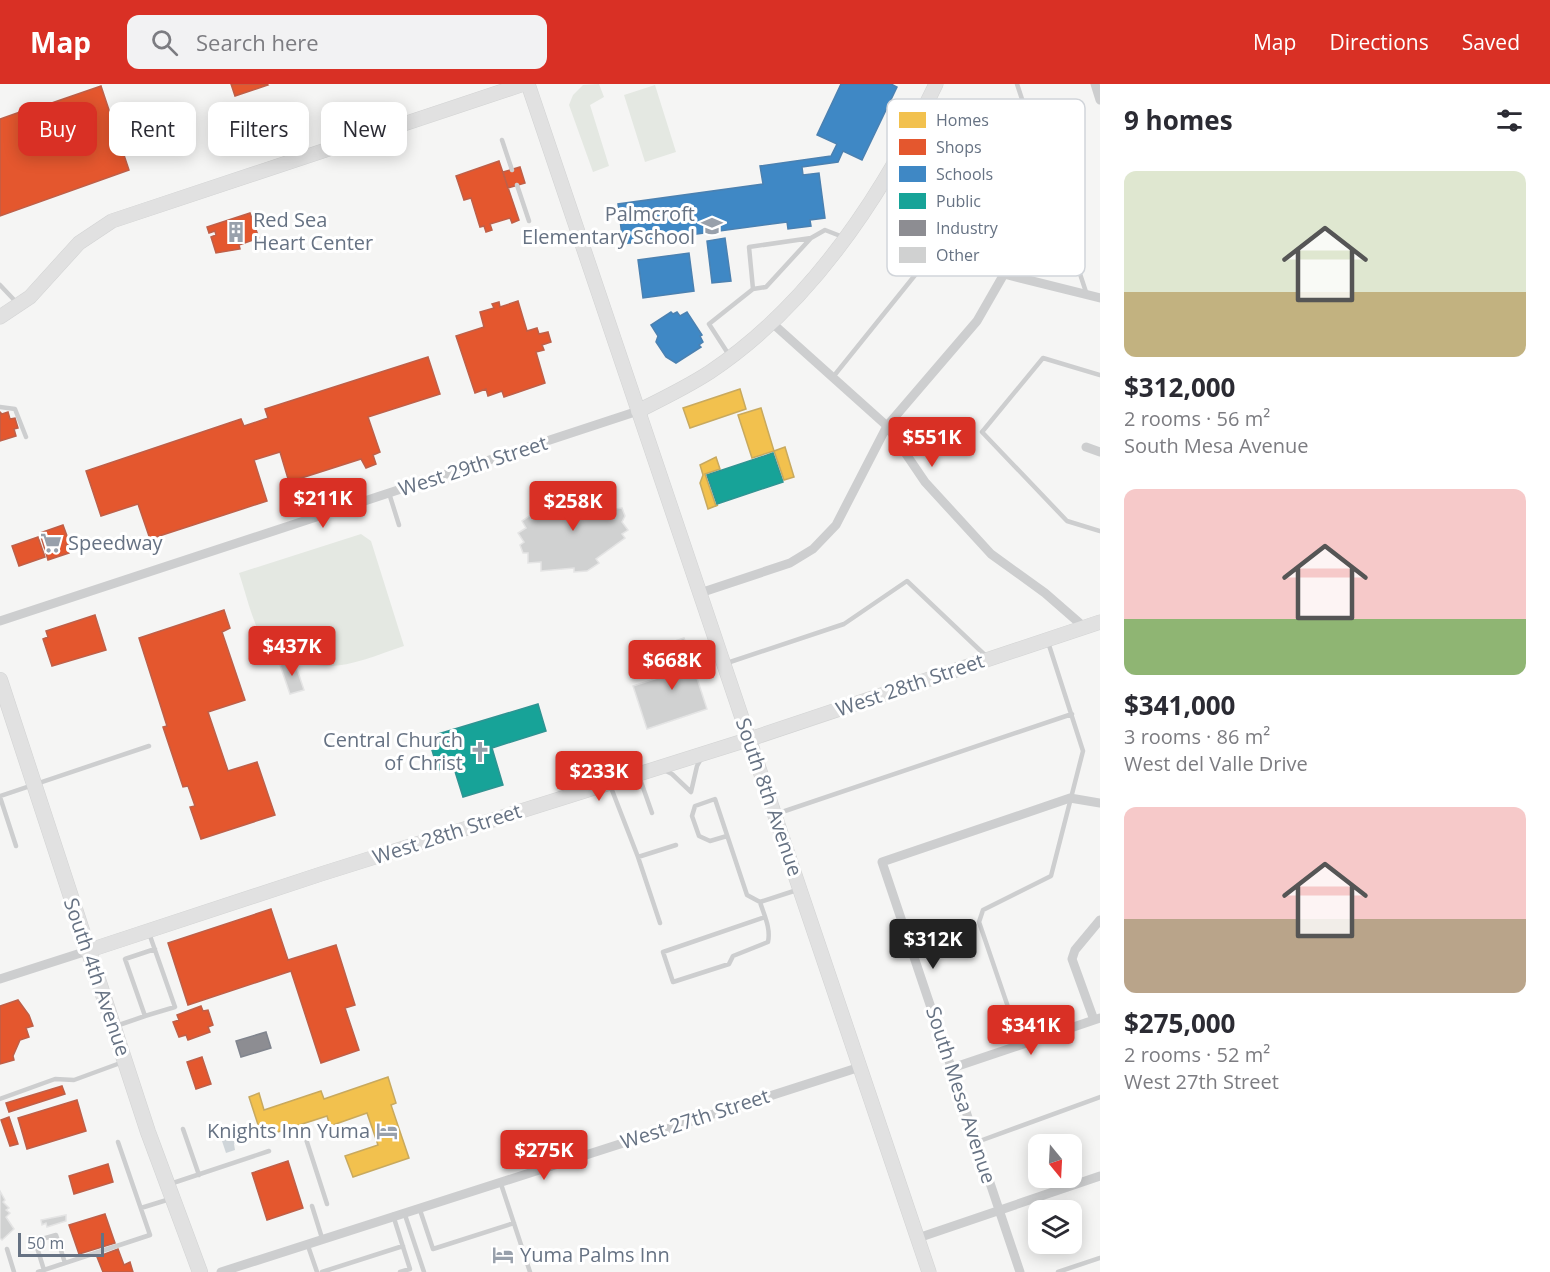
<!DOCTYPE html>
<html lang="en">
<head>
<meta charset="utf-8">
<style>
	:root { --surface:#fff; --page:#f2f2f3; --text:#2b2b33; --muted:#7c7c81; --accent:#d93025 }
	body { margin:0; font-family:"Open Sans",sans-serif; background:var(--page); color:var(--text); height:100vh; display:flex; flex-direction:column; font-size:22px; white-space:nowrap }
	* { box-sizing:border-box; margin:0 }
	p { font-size:20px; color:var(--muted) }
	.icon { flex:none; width:33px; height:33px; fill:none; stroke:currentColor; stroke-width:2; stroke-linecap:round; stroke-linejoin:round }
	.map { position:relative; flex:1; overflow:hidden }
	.side { display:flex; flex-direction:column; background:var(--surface); width:450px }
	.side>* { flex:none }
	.banner { position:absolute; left:18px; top:18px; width:570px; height:54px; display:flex; gap:12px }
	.needle { width:39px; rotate:162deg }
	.fabs { position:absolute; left:1028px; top:1050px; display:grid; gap:12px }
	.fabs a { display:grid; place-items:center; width:54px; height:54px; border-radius:12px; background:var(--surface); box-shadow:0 3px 15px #0003; font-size:30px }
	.scale { position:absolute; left:18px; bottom:15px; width:86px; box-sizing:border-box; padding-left:6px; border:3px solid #667283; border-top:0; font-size:16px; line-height:21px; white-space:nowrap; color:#667283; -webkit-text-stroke:4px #fff; paint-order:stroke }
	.price { position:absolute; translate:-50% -51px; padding:0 14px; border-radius:6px; background:var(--accent); color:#fff; font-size:20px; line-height:39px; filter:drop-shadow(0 2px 3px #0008) }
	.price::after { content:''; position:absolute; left:50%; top:36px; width:18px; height:14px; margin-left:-9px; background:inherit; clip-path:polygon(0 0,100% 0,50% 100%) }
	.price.current { background:#222; color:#fff }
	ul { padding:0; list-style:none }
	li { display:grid; align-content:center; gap:12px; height:318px; padding:0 24px }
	li span { display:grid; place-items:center; height:186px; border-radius:12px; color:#555 }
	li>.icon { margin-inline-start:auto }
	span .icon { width:108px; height:108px; fill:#fffc; stroke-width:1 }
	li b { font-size:26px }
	h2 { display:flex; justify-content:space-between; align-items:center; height:72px; padding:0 24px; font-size:26px }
	.chip { padding:0 21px; border-radius:12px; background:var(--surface); box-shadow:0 3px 15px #0003; font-size:21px; line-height:54px }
	.chip.current { background:var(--accent); color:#fff }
	header { display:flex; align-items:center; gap:36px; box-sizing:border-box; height:84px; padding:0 30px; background:var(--accent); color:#fff }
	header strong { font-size:28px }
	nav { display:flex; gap:33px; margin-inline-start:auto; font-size:21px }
	.search { width:420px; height:54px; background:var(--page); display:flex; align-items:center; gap:15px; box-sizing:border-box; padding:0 21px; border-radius:12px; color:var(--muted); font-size:22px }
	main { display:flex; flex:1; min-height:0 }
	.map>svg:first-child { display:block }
</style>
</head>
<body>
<header>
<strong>Map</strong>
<div class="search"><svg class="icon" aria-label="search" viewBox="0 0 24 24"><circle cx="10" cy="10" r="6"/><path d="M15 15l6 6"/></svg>Search here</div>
<nav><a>Map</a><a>Directions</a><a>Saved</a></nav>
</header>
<main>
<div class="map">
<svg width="1100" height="1188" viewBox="0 0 1100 1188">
	<rect width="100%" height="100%" fill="#f5f5f4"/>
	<path fill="#e4e8e2" d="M599 0 604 13 590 21 609 82 593 88 569 21 573 11 583 1Z
		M655 1 676 68 645 78 624 11Z
		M361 450 371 457 404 562C359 577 327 595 281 568 274 563 262 554 258 546 250 528 245 507 239 489Z"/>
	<path fill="#cfd5d9" d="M229 1043 241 1050 234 1060 235 1066 226 1069 221 1054Z"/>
	<path fill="#f2c14e" stroke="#c8a95e" stroke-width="1.5" d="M740 305 746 325 690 344 683 324Z
		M761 324 774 367 752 374 738 331Z
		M785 363 794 393 784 396 774 367Z
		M716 373 720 385 705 390 716 422 718 421 708 425 700 399 703 391 700 381Z
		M388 993 396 1019 391 1021 409 1074 353 1093 345 1072 378 1061 367 1029 330 1042 327 1032 262 1053 249 1013 259 1009 264 1026 321 1007 324 1015Z"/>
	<path fill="#e4572e" stroke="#be5f48" stroke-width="1.5" d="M231 0H267L268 1 235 12Z
		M101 2 129 86 0 132V35L20 28 22 34 38 29 37 24Z
		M499 77 519 136 512 139 510 134 490 140 492 146 486 148 484 142 480 143 471 114 464 116 456 92Z
		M520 83 525 99 508 104 503 88Z
		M250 129 259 154 239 161 240 165 216 169 211 153 216 151 215 147 209 149 207 143Z
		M518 217 527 247 537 244 539 250 548 248 551 258 542 261 544 266 536 268 545 299 504 313 502 307 488 312 486 305 475 309 456 252 484 243 480 228 494 224 492 220 499 218 500 223Z
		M428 273 440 310 368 333 380 368 373 371 376 380 366 384 361 375 289 398 280 368 254 376 267 417 150 455 138 420 101 432 86 387 241 335 244 342 268 334 265 325Z
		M0 328 2 330 8 328 10 335 15 334 18 344 14 345 16 352 0 357Z
		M63 441 70 460 66 461 69 469 48 476 40 449Z
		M38 453 45 473 19 482 12 462Z
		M224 526 230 544 222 548 245 616 208 628 228 687 257 678 275 731 201 755 190 723 195 722 188 702 183 703 163 643 167 642 139 554Z
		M95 531 106 566 52 582 43 555 48 553 46 547Z
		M271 825 288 876 336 861 355 921 345 924 359 966 321 979 291 887 188 921 168 859Z
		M18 916 29 931 33 942 26 944 29 953 20 956 13 972 14 976 0 980V922Z
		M201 922 203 927 208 926 213 941 208 943 210 948 188 956 186 951 179 953 173 938 179 936 177 931Z
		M202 973 211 1000 196 1005 187 978Z
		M62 1002 65 1010 9 1028 6 1019Z
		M77 1016 86 1047 27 1065 18 1034Z
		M9 1033 18 1060 10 1062 1 1036Z
		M288 1077 303 1124 267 1136 252 1089Z
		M108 1080 113 1098 74 1110 69 1092Z
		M105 1130 115 1159 79 1170 69 1141Z
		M118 1165 124 1181 130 1178 133 1188H103L97 1173Z"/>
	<path fill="#3f88c5" stroke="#4b81b1" stroke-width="1.5" d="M841 0H891L897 3 862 76 843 67 838 78 802 83 803 91 819 89 825 134 810 136 811 142 788 145 787 138 623 160 618 120 763 100 760 82 831 72 837 60 817 51Z
		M725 154 731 197 712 199 707 157Z
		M689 169 694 207 643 214 638 176Z
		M671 228 673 230 677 228 680 232 687 228 702 251 700 252 703 258 699 261 701 263 676 279 666 273 656 258 658 252 651 241Z"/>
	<path fill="#17a398" stroke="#2f9492" stroke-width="1.5" d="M773 369 783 398 717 420 707 391Z
		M538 620 546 647 492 664 503 701 463 713 453 681 438 686 428 653Z"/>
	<path fill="#8d8d92" stroke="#81858e" stroke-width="1.5" d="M266 948 271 964 241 973 236 957Z"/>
	<path fill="#d0d1d1" stroke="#e4e4e4" stroke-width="1.5" d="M614 409 615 425 622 424 625 432 622 438 628 446 622 450 625 454 596 475 599 479 587 487 574 488V484L541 487V478L528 479V469H523L520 461 524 458 518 449 526 444 522 437 560 411Z
		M684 554 707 625 647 645 633 602 673 589 666 569 678 565 675 557Z
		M294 576 304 606 290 610 280 581Z
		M0 1107 5 1116 3 1118 9 1124 6 1126 10 1129 6 1133 14 1145 2 1156 0 1154Z
		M66 1131V1137L47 1143 46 1139 42 1141 41 1136Z"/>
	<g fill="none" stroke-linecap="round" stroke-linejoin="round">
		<defs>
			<path id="secondary" d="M528 0 929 1188
				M0 233 30 213 79 159 112 137 524 0
				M638 327C662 315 687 303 710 288 812 220 884 109 936 0
				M87 867 321 790 750 655 1100 538"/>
			<path id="primary" d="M0 596 148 1048 200 1188"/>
		</defs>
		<use href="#secondary" stroke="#d2d3d3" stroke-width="15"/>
		<use href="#primary" stroke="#d2d3d3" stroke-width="16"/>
		<path stroke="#cdcecf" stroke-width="4.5" d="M1017 0 1087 211
			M502 56 512 86
			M517 101 529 137
			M0 201 18 220
			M753 205 749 163 811 154
			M729 271 709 240 753 205 766 203 811 154 825 146 843 153
			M1100 291 1043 274 982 348 1067 437 1100 447
			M833 293 924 180 893 87
			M0 323 15 325 26 353
			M389 409 399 441
			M727 579 844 540 907 497 987 573
			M664 686 672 690 691 708 697 682 702 673
			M639 692 652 729
			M610 701 638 773
			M0 712 149 662
			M0 713 16 762
			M776 730 1072 630
			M727 752 710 757 699 752 692 732 695 722 715 715 747 811 760 818
			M765 833 663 868 673 898 729 880 733 872 768 858C771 844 764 831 760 818L797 806
			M660 839 638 773 676 761
			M149 849 175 923 145 932 125 875 155 865
			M116 942 145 932
			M1021 961 979 838 983 826 1051 792 1083 667 1048 558
			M0 1015 55 995 74 996 123 978
			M183 1045 199 1091
			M306 1055 327 1120
			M977 1058 1100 1013
			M500 1097 530 1188
			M170 1100 269 1067
			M312 1122 322 1154
			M419 1123 433 1165 514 1139
			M141 1124 170 1115
			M404 1128 424 1188
			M393 1131 410 1185 400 1188
			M307 1159 317 1188
			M7 1165 14 1188
			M44 1186 35 1157 56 1151 65 1179
			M38 1188 150 1151 118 1058
			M322 1188 403 1162
			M1058 1188 1100 1174"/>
		<path stroke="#cdcecf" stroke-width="9" d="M1095 0 1100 16
			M915 44 953 66 966 82 1004 190
			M1004 190 1100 214
			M771 238 887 342 925 398 991 470 1045 509 1084 543
			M1086 363 1100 368
			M700 509 790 479 813 465 836 441 887 342 977 237 1004 190
			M0 537 638 327
			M0 895 87 867
			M1094 936 1072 875 1075 866 1100 836
			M952 984 1100 934
			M918 1154 1100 1092
			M221 1188 860 983
			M1020 1188 882 778 1070 714 1100 719"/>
		<use href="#secondary" stroke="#e1e1e1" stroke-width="14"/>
		<use href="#primary" stroke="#e1e1e1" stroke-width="15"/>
	</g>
	<defs>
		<symbol id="school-bare" viewBox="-9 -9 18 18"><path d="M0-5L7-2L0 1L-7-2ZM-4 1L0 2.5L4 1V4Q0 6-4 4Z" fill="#98a0ab" stroke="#fff" stroke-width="2.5" paint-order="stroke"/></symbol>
		<symbol id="building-bare" viewBox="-9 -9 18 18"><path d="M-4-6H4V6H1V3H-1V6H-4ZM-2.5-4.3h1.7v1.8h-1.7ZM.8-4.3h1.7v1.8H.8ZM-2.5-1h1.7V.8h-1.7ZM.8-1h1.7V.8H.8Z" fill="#98a0ab" stroke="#fff" stroke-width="2.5" paint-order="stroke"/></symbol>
		<symbol id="supermarket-bare" viewBox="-9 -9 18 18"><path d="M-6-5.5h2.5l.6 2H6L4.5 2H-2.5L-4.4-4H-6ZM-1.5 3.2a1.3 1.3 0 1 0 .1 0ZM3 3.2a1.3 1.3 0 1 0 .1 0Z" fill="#98a0ab" stroke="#fff" stroke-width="2.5" paint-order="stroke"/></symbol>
		<symbol id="church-bare" viewBox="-9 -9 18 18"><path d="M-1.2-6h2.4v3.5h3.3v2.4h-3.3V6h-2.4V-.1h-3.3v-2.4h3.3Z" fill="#98a0ab" stroke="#fff" stroke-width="2.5" paint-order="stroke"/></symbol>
		<symbol id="hotel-bare" viewBox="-9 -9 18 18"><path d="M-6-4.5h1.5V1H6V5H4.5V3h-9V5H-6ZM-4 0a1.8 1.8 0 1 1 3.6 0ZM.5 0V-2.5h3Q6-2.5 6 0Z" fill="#98a0ab" stroke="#fff" stroke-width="2.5" paint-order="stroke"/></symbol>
	</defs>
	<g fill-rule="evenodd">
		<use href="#school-bare" x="697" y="127" width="30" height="30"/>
		<use href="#building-bare" x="221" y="133" width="30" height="30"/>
		<use href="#supermarket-bare" x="36" y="444" width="30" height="30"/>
		<use href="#church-bare" x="465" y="653" width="30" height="30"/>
		<use href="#hotel-bare" x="372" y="1032" width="30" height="30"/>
		<use href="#hotel-bare" x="488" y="1156" width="30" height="30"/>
	</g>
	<g text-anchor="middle" stroke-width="6" stroke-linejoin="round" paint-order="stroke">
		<g font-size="20" fill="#667283" stroke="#fff" text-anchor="end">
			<text x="695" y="137">Palmcroft<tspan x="695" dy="23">Elementary School</tspan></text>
			<text x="253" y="143" text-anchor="start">Red Sea<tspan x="253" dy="23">Heart Center</tspan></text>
			<text x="68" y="466" text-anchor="start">Speedway</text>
			<text x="463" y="663">Central Church<tspan x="463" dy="23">of Christ</tspan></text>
			<text x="370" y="1054">Knights Inn Yuma</text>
			<text x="520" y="1178" text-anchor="start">Yuma Palms Inn</text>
		</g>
		<g font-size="20" fill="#667283" stroke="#fff">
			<text transform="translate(473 382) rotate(-18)" y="7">West 29th Street</text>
			<text transform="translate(910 601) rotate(-19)" y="7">West 28th Street</text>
			<text transform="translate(769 713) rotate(71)" y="7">South 8th Avenue</text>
			<text transform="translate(447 750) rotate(-18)" y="7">West 28th Street</text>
			<text transform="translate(97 893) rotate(71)" y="7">South 4th Avenue</text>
			<text transform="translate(961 1011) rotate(72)" y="7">South Mesa Avenue</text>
			<text transform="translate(695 1035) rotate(-18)" y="7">West 27th Street</text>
		</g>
	</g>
	<rect x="887" y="15" width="198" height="177" rx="9" fill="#fff" stroke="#d1d5da" stroke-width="1.5"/>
	<rect x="899" y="28" width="27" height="16" fill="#f2c14e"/>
	<rect x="899" y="55" width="27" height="16" fill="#e4572e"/>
	<rect x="899" y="82" width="27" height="16" fill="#3f88c5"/>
	<rect x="899" y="109" width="27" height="16" fill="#17a398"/>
	<rect x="899" y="136" width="27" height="16" fill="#8d8d92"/>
	<rect x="899" y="163" width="27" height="16" fill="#d0d1d1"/>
	<g font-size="16" fill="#667283">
		<text x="936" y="42">Homes</text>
		<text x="936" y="69">Shops</text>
		<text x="936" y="96">Schools</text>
		<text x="936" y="123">Public</text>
		<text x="936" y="150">Industry</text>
		<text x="936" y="177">Other</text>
	</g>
</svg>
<div class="fabs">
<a><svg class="needle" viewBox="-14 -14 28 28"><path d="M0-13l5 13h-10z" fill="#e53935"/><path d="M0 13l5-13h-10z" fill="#7c7c81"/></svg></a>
<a><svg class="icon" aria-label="layers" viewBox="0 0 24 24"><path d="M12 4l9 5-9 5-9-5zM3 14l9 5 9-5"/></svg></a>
</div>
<div class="scale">50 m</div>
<b class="price" style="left:932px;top:384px">$551K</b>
<b class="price" style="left:323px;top:445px">$211K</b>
<b class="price" style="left:573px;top:448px">$258K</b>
<b class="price" style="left:292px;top:593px">$437K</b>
<b class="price" style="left:672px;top:607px">$668K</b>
<b class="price" style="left:599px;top:718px">$233K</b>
<b class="price current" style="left:933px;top:886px">$312K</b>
<b class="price" style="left:1031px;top:972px">$341K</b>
<b class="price" style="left:544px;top:1097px">$275K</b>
<div class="banner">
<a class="chip current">Buy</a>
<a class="chip">Rent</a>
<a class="chip">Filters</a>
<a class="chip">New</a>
</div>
</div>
<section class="side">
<h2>9 homes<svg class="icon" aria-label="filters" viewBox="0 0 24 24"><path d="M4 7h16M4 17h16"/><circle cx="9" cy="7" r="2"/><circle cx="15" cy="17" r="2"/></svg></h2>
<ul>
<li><span style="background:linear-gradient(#dfe7d0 65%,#c2b280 0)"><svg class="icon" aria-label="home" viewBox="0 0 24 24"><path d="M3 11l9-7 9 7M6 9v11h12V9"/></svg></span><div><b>$312,000</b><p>2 rooms · 56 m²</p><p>South Mesa Avenue</p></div></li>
<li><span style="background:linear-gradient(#f6c9c9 70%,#8fb573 0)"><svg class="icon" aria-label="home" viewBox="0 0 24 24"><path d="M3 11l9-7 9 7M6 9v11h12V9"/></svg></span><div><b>$341,000</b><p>3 rooms · 86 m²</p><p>West del Valle Drive</p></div></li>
<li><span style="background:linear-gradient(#f6c9c9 60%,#b9a48a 0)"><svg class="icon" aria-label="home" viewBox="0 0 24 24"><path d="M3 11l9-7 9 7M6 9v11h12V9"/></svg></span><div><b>$275,000</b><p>2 rooms · 52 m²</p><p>West 27th Street</p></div></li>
</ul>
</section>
</main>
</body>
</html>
